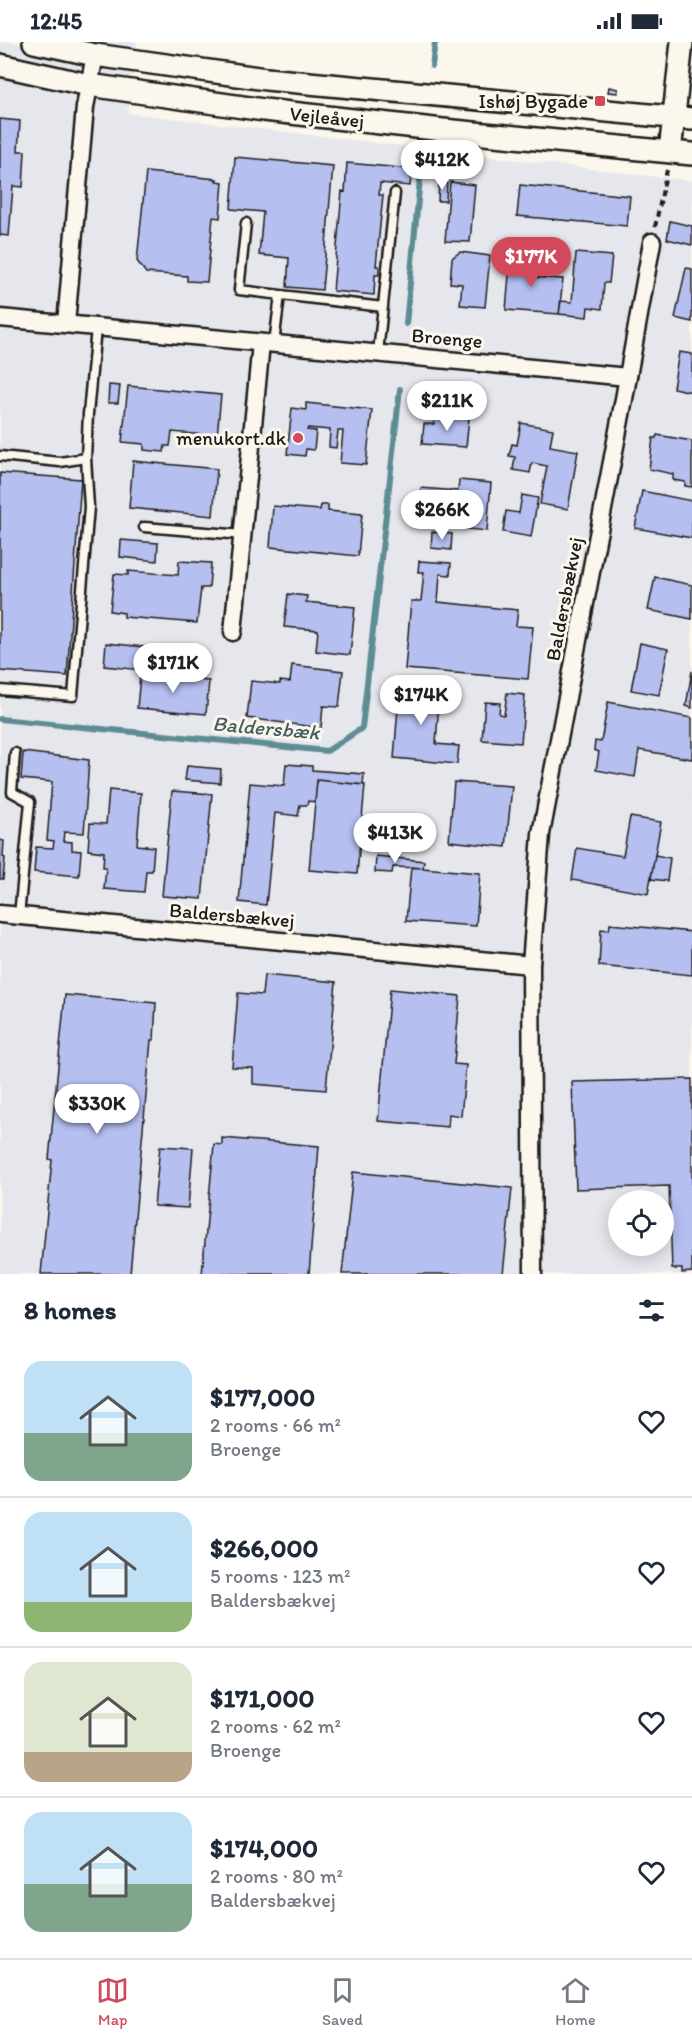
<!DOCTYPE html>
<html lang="en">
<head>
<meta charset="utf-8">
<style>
	:root { --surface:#fff; --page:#f6f6f7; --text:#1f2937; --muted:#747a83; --line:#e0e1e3; --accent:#d1495b }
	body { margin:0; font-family:Itim,sans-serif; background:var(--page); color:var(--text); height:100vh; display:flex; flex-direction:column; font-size:22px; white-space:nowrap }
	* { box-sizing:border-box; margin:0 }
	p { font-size:20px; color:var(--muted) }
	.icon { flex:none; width:33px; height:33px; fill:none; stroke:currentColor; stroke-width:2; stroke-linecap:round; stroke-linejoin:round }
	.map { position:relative; height:1232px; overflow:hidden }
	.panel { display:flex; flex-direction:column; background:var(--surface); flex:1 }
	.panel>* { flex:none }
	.tools { position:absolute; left:608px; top:1148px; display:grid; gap:12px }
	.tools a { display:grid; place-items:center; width:66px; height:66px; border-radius:50%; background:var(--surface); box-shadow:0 3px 15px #0003; font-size:30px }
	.price { position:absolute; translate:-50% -51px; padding:0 14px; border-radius:21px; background:#fff; color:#222; font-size:20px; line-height:39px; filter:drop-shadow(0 2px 3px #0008) }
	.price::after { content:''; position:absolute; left:50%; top:36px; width:18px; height:14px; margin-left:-9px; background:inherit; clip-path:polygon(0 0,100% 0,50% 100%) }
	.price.active { background:var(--accent); color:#fff }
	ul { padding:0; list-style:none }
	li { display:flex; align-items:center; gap:18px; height:150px; padding:0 24px }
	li+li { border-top:2px solid var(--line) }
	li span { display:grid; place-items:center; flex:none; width:168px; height:120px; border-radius:18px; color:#555 }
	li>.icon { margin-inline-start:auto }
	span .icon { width:72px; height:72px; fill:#fffc; stroke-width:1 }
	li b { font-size:26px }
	h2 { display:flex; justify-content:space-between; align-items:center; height:72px; padding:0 24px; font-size:26px }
	.status { display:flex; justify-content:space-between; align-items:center; height:42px; padding:0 30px; background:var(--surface); direction:ltr }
	.status svg { height:16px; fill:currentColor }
	.menu { display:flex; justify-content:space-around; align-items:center; height:84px; border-top:2px solid var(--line); background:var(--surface); font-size:16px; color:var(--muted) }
	.menu a { display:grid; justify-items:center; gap:3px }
	.menu .active { color:var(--accent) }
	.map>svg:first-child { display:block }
</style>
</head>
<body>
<div class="status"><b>12:45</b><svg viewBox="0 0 49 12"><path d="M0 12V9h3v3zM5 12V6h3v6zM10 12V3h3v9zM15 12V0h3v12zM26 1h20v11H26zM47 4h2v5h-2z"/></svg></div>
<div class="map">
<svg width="692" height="1232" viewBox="0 0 692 1232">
	<rect width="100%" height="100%" fill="#fbf7ec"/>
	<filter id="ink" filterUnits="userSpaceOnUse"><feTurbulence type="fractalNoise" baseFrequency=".0167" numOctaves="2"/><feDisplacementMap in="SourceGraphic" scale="12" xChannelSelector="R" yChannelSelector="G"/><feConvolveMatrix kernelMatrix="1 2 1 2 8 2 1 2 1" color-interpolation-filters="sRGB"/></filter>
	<g filter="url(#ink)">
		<path fill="#e6e6ed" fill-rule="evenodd" d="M0 0H137L128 71 692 139V1232H0ZM618 1158H663V1203H618Z"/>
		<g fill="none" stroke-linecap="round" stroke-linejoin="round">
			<path stroke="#5d8d93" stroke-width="6" d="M432 24 435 0
				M406 282 422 116
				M0 677 327 709 362 686 400 347"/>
		</g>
		<path fill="#b5bff0" stroke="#1c1c1c" stroke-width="1.5" d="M609 45 618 47 617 51 608 50Z
			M0 77 20 79 18 109H25L23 145 13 144 9 194 0 193Z
			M235 115 333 124 322 248 287 245 289 216 259 213 263 170 231 167Z
			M347 121 412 127 410 144 380 141 379 153H383L376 224H379V233H375L374 253 333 249 342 149 345 150Z
			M146 130 217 137 216 139 223 140 220 176 213 175 207 240 187 239V234L146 231 137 219Z
			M439 139 447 140 446 159H438Z
			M450 140 475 143 470 200 445 199Z
			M520 143 630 154 627 184 517 174Z
			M670 179 692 184V203L667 197Z
			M460 210 490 214 485 265 460 263 462 242 450 241 452 216Z
			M511 210 535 212 533 235 563 237 559 272 506 268Z
			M576 211 612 214 609 241H604L602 267 588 265 587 275 559 272 561 259 572 260Z
			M686 226 692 227V280L675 276Z
			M679 310 692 312V350L673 346Z
			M109 343 120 344 118 361H108Z
			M128 344 221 353 217 394 172 390 170 404H165L164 410 144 408V402L122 400Z
			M306 361 372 368 366 423 340 421 343 389H338L336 406 329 405 330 388 308 386 307 388 316 389 314 408 306 407 305 414 287 412 292 366 306 368Z
			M434 374 469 376 466 405 422 402 424 382H434Z
			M521 381 553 387 550 404 578 409 568 467 540 462 547 424 532 421 530 431 513 428 515 415 509 414 512 402 517 403Z
			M657 393 692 399V445L685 444V440L673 438V432L649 427 653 396H656Z
			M133 419 217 427 213 474 129 466Z
			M0 431 81 437 67 634 0 629Z
			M459 438 491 441 487 489 418 482 421 446 458 449Z
			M642 449 692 459V496L635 486Z
			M522 453 538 456 531 495 503 490 506 469 519 471Z
			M321 463H328V469L362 472 358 514 270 505 273 464 320 468Z
			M432 490 452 492 451 508 431 506Z
			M121 498 158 501 157 519 120 515Z
			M179 519 211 521 209 546H201L197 581 124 575V571L110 569 114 532 128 533V529L178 533Z
			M419 519 451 521 450 533 440 532 438 560 518 568 516 584 533 585 528 637 405 627 411 559H421L424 530H418Z
			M655 535 692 543V577L648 568Z
			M288 552 307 554 306 560 355 565 350 613 316 609 318 588 284 585Z
			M106 601 144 605 142 628 104 624Z
			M640 601 668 607 659 653 631 648Z
			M292 623 343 629 339 665 323 664 321 686 247 676 251 639 280 642V639L290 640Z
			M692 629V666L686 664Z
			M140 633 209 639 206 672 137 666Z
			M400 640 440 644 436 702 459 704 457 722 394 716Z
			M507 651 525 653 521 701 482 698 485 660 500 661 499 672 504 673Z
			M608 660 692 676V717L639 708 635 735 596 728 599 710 594 708 595 699 601 700Z
			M23 710 89 718 84 791 64 790 63 799 72 800V808L81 809 79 834 34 830 36 805 53 806 54 799 47 798 52 740 21 737Z
			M286 722 312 724V728L364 732 363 743 317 738 315 760 308 759 307 763H300L298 774 275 771 266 863 239 860 250 741 284 744Z
			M187 724 221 727 220 741 185 738Z
			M317 738 365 743 357 832 309 828Z
			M454 740 512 744 506 805 449 799Z
			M109 748 141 751 137 803 154 805 152 829H146L144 850 104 847 106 825H103L104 810 88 808 90 781 106 782Z
			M172 749 212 752 202 857 162 854Z
			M630 775 661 780 648 852 572 838 577 806 623 814Z
			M0 798 4 799 3 815 5 816 3 837H0Z
			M655 813 670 816 667 839 651 837Z
			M376 814 424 819 423 826 393 825 392 831 375 830Z
			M411 825 480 831 476 884 406 879Z
			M610 882 692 890V933L599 924 601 887 609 888Z
			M264 933 336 940 326 1048 253 1042V1026L232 1025 238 951 262 953Z
			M390 947 460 954 454 1022 466 1023 461 1074 449 1072 448 1085 378 1079Z
			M65 953 156 961 154 998H151L130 1232H41L52 1118 49 1117Z
			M692 1037V1230L682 1231V1227H672L669 1144 576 1147 572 1040Z
			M222 1096 319 1104 309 1232H202L214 1102 222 1103Z
			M160 1104 193 1106 188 1166 154 1164Z
			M353 1130 512 1146 503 1232H342Z"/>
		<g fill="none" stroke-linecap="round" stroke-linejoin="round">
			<defs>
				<path id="service" d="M246 181 239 248 383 265
					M274 302 280 253
					M378 311 395 151
					M0 414 60 420 86 416
					M144 485 243 493
					M0 648 73 654 89 465 86 416 88 372 96 286
					M15 711 12 750 30 760 19 874"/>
				<path id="minor" d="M0 276 628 335
					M66 282 85 65 95 13
					M233 590 261 301
					M0 872 531 923
					M533 1232 531 923 541 792 624 357 652 200"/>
				<path id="tertiary" d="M34 0 95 13 266 37 692 77
					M0 23 89 43 264 68 443 88 692 112
					M670 110 682 0"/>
			</defs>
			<use href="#service" stroke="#1c1c1c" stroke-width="13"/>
			<use href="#minor" stroke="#1c1c1c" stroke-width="21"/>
			<use href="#tertiary" stroke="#1c1c1c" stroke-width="26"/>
			<path stroke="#1c1c1c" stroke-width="4" stroke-dasharray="6 4.5" stroke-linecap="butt" d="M655 185 667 128"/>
			<use href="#service" stroke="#fbf7ec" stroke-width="8"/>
			<use href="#minor" stroke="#fbf7ec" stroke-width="16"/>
			<use href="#tertiary" stroke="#fbf7ec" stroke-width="21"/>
		</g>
	</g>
	<g fill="#d1495b" stroke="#fbf7ec" stroke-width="2">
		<rect x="594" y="53" width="12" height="12" rx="3"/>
		<circle cx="298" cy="396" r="6"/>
	</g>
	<g text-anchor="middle" stroke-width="6" stroke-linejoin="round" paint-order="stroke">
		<g font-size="20" fill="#1c1c1c" stroke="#fbf7ec" text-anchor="end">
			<text x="588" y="66">Ishøj Bygade</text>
			<text x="286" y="403">menukort.dk</text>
		</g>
		<g font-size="20" fill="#1c1c1c" stroke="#fbf7ec">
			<text transform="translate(327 75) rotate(6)" y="7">Vejleåvej</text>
			<text transform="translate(447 296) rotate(5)" y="7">Broenge</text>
			<text transform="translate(564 557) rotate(-79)" y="7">Baldersbækvej</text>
			<text transform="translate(232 873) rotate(5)" y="7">Baldersbækvej</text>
		</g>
		<g font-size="21" font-style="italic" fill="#425e61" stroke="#fbf7ec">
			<text transform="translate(266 686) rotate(5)" y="7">Baldersbæk</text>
		</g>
	</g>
</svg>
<div class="tools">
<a><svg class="icon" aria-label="locate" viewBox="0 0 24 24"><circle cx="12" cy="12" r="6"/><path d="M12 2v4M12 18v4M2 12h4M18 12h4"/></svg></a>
</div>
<b class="price" style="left:442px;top:149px">$412K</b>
<b class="price active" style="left:531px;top:246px">$177K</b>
<b class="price" style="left:447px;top:390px">$211K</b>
<b class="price" style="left:442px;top:499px">$266K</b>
<b class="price" style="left:173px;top:652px">$171K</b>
<b class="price" style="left:421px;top:684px">$174K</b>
<b class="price" style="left:395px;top:822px">$413K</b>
<b class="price" style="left:97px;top:1093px">$330K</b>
</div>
<section class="panel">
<h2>8 homes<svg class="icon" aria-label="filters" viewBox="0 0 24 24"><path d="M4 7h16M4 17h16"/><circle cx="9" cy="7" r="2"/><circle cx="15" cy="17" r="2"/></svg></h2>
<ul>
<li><span style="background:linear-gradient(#bfe0f5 60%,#7fa58c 0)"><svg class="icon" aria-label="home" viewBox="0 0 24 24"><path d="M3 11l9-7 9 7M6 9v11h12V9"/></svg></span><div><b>$177,000</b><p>2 rooms · 66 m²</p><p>Broenge</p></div><svg class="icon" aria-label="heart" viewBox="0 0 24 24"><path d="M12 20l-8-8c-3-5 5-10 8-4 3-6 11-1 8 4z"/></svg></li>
<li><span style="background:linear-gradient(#bfe0f5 75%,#8fb573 0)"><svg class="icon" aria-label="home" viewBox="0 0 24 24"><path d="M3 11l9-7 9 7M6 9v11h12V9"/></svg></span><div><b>$266,000</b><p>5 rooms · 123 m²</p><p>Baldersbækvej</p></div><svg class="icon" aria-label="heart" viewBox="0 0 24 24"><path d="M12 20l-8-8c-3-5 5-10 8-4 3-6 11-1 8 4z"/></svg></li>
<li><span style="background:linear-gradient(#dfe7d0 75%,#b9a48a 0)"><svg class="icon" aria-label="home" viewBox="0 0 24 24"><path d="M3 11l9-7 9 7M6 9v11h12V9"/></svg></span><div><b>$171,000</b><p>2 rooms · 62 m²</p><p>Broenge</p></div><svg class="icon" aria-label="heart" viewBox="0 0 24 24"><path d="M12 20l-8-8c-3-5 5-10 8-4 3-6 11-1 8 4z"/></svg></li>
<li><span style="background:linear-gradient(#bfe0f5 60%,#7fa58c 0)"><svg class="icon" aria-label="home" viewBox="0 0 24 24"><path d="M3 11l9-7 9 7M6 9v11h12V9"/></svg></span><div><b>$174,000</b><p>2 rooms · 80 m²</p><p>Baldersbækvej</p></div><svg class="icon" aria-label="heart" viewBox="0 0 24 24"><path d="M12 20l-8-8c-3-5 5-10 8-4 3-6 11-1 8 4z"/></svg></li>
</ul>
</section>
<nav class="menu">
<a class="active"><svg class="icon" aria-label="map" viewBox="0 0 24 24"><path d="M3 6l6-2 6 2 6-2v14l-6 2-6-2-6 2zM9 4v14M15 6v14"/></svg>Map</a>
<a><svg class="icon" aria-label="saved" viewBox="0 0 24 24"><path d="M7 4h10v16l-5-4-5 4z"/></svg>Saved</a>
<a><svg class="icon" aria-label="home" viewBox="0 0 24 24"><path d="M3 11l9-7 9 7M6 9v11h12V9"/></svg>Home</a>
</nav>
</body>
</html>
